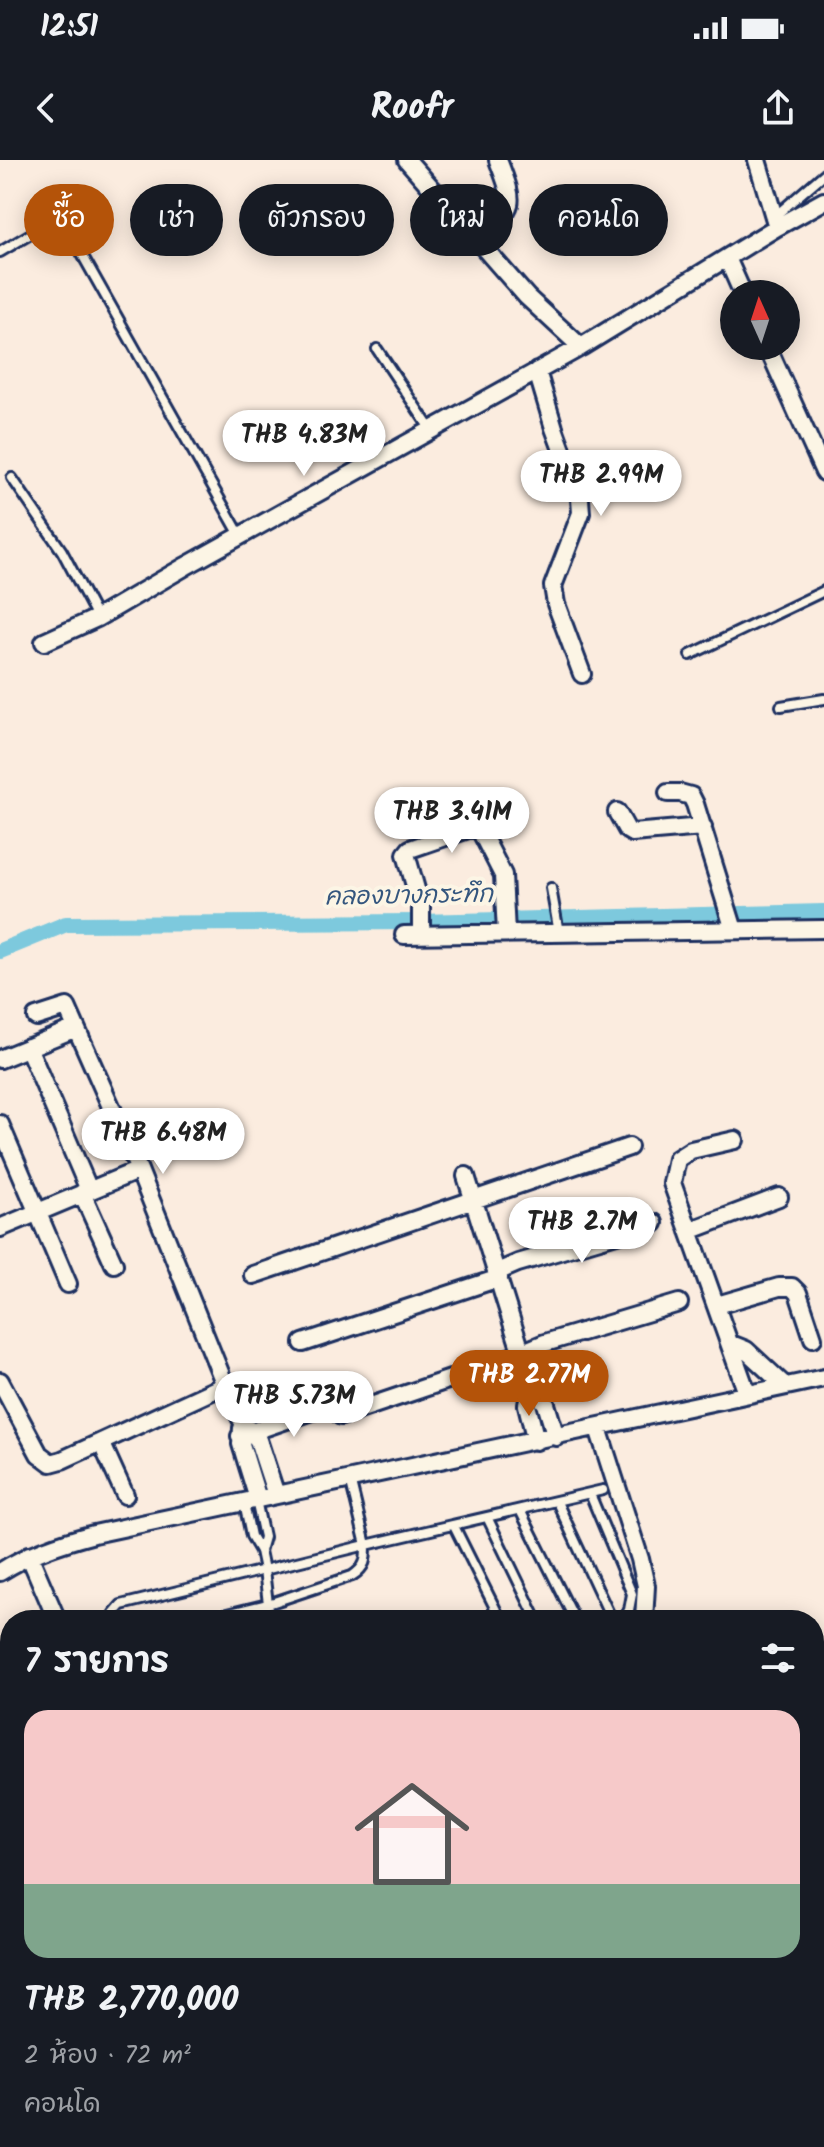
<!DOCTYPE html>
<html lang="th">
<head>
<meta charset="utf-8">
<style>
	:root { --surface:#171b24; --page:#242831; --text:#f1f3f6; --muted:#9ea1a6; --line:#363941; --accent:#b45309 }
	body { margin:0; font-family:Kalam,"Playpen Sans Thai",sans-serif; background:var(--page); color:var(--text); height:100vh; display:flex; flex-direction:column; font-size:30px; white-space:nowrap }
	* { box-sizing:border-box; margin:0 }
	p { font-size:26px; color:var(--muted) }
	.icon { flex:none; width:44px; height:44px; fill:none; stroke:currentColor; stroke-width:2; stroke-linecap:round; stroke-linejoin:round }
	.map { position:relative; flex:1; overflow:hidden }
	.drawer { position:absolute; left:0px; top:1450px; width:824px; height:538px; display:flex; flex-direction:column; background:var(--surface); border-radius:32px 32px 0 0; box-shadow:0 4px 20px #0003 }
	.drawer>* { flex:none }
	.banner { position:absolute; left:24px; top:24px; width:776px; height:72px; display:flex; gap:16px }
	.needle { width:52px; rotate:357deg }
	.fabs { position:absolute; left:720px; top:120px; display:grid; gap:16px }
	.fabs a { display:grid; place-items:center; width:80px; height:80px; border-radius:50%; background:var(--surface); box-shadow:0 4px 20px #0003; font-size:40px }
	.price { position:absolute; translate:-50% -68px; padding:0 18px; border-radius:28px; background:#fff; color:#222; font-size:26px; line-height:52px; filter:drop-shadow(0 2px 4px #0008) }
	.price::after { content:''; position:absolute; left:50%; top:48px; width:24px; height:18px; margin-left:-12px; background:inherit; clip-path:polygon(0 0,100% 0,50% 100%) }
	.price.on { background:var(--accent); color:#fff }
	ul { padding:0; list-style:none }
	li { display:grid; align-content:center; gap:16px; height:424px; padding:0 24px }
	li+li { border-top:2px solid var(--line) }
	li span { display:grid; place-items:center; height:248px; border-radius:24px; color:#555 }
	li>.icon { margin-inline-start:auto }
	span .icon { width:144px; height:144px; fill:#fffc; stroke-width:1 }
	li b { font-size:34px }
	h2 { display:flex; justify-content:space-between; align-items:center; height:96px; padding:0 24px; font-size:34px }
	.pill { padding:0 28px; border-radius:36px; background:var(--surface); box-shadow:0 4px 20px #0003; font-size:28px; line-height:72px }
	.pill.on { background:var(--accent); color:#fff }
	.status { display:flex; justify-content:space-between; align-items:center; height:56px; padding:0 40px; background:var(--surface); direction:ltr }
	.status svg { height:22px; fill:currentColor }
	header { display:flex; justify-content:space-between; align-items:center; height:104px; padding:0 24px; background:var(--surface); font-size:36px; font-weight:600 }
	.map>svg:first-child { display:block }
</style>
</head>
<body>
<div class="status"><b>12:51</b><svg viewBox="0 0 49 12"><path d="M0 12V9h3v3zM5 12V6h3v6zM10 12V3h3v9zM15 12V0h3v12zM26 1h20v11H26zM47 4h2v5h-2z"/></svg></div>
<header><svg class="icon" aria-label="back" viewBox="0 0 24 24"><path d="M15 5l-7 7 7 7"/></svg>Roofr<svg class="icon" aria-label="share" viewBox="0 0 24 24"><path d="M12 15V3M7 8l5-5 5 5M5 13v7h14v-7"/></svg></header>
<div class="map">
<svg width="824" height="1987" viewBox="0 0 824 1987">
	<rect width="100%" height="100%" fill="#fbecdf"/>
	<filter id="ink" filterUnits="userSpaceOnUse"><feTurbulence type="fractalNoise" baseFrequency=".0125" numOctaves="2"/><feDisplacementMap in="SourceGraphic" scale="16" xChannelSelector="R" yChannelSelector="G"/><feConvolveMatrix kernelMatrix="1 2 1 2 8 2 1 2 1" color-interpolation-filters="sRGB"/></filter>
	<g filter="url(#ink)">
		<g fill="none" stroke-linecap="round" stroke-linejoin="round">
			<path stroke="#7dc9dd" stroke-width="16" d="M0 791 66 764 420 762 824 752"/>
			<defs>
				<path id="service" d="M774 57 824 14
					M0 92 51 62 60 61 66 66 240 375
					M377 189 431 270
					M12 318 62 391 97 457
					M690 495 824 431
					M781 546 824 539
					M551 728 559 773
					M350 1319 366 1385 603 1330
					M590 1334 632 1434 629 1450 623 1460
					M256 1340 264 1377 260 1391
					M557 1342 612 1460
					M520 1350 575 1460
					M488 1359 537 1460
					M454 1366 501 1460
					M116 1460 114 1453 121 1445 264 1410 268 1444
					M202 1460 268 1444 352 1416C366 1407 366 1400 366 1385L264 1410 260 1391 251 1376 244 1343
					M0 1726 3 1736"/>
				<path id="minor" d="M407 0 527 137 581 187
					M757 0 777 67
					M475 78C515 47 517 49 498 0
					M727 98 743 134
					M767 186 824 312
					M537 211 554 268 580 339 581 353 553 426 556 444 582 514
					M44 482 97 458 186 406 581 187 777 67 824 41
					M668 633H680L691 636 695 644 734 770
					M617 652 627 670 632 673 703 667
					M421 774V747L406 694 410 689 471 668 480 670 503 715 506 773
					M404 775 824 769
					M36 857 67 847 139 1010 225 1225 243 1263 258 1280 276 1335
					M28 887 89 1030
					M0 899 76 868
					M0 964 68 1124
					M735 980 691 990 677 999 672 1023 747 1233
					M466 1016 531 1223 546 1244 556 1277
					M82 1033 114 1104
					M0 1068 139 1010
					M689 1071 779 1037
					M497 1112 518 1103 654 1063
					M253 1115 629 987
					M717 1145 779 1127H792L798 1133 813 1178
					M303 1183 499 1118
					M731 1184 746 1190 785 1226
					M0 1221 39 1294 51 1303 62 1300 225 1225
					M531 1223 527 1245 536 1281
					M341 1256 492 1205 545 1183 679 1143
					M242 1268 241 1284 258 1339
					M598 1268 640 1399 646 1426 644 1460
					M240 1276 321 1248
					M101 1282 125 1335
					M29 1395 57 1460
					M0 1412C30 1393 60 1383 94 1374L824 1218
					M165 1978V1987
					M296 1978 321 1987
					M738 1987V1978"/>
			</defs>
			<use href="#service" stroke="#1b2f5e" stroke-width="14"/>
			<use href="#minor" stroke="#1b2f5e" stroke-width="22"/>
			<use href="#service" stroke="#fcf5e5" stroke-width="8"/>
			<use href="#minor" stroke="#fcf5e5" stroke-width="16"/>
		</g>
	</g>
	<g text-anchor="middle" stroke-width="8" stroke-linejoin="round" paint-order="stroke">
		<g font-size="24" font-style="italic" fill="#34567e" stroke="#fcf5e5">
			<text transform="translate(409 735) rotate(-1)" y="8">คลองบางกระทึก</text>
		</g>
	</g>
</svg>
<div class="fabs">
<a><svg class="needle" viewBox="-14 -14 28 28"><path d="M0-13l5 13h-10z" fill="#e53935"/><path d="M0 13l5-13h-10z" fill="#9ea1a6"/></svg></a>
</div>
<b class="price" style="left:304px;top:318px">THB 4.83M</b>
<b class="price" style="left:601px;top:358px">THB 2.99M</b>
<b class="price" style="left:452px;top:695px">THB 3.41M</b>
<b class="price" style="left:163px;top:1016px">THB 6.48M</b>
<b class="price" style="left:582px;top:1105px">THB 2.7M</b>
<b class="price on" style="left:529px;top:1258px">THB 2.77M</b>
<b class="price" style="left:294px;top:1279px">THB 5.73M</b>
<div class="banner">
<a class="pill on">ซื้อ</a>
<a class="pill">เช่า</a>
<a class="pill">ตัวกรอง</a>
<a class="pill">ใหม่</a>
<a class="pill">คอนโด</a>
</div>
<section class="drawer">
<h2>7 รายการ<svg class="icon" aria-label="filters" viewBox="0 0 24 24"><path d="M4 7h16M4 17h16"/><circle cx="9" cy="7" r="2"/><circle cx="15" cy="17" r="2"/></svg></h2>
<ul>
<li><span style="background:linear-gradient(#f6c9c9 70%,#7fa58c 0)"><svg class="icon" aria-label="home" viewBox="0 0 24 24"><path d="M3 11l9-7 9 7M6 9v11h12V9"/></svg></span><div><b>THB 2,770,000</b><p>2 ห้อง · 72 m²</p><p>คอนโด</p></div></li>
</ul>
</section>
</div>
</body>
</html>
